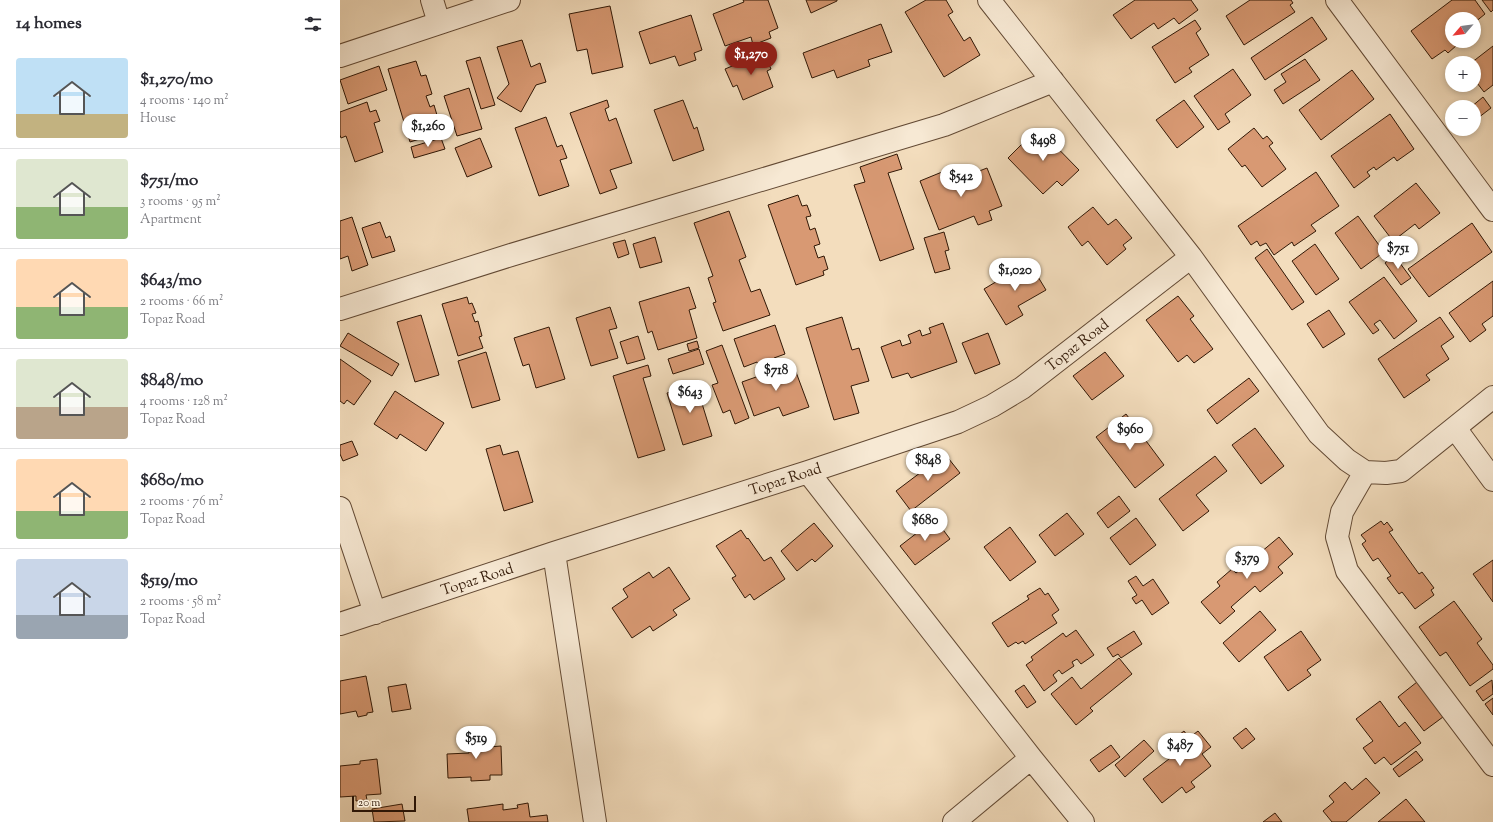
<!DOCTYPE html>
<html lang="en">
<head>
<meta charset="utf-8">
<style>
	:root { --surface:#fff; --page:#f2f2f3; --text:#2b2b33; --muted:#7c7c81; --line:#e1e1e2; --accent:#8f2418 }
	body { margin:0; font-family:"Sorts Mill Goudy",serif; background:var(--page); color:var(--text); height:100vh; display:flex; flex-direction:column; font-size:15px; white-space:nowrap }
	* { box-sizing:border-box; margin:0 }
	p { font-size:13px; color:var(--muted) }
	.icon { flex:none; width:22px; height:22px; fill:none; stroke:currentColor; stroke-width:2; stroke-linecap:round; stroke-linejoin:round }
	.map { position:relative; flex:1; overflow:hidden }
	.sheet { display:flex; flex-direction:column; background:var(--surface); width:340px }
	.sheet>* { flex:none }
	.needle { width:26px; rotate:242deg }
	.tools { position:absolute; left:1105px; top:12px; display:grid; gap:8px }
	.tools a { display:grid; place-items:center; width:36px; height:36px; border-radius:50%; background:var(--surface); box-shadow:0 2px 6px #0003; font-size:20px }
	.scale { position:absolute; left:12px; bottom:10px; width:64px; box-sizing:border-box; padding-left:4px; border:2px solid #311806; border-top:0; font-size:11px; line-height:14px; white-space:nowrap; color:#311806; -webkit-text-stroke:3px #f7e9d4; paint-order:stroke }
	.price { position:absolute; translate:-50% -34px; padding:0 9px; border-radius:14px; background:#fff; color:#222; font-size:13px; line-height:26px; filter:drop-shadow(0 1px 2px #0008) }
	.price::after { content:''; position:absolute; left:50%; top:24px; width:12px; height:9px; margin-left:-6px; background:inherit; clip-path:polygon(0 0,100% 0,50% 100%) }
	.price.selected { background:var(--accent); color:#fff }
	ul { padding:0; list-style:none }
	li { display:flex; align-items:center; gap:12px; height:100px; padding:0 16px }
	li+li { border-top:1px solid var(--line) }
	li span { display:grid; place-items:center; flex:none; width:112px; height:80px; border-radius:4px; color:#555 }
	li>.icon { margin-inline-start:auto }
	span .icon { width:48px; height:48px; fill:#fffc; stroke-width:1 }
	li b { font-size:17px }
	h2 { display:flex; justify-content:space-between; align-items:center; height:48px; padding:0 16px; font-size:17px }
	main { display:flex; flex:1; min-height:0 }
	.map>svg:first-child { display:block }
</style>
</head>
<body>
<main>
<section class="sheet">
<h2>14 homes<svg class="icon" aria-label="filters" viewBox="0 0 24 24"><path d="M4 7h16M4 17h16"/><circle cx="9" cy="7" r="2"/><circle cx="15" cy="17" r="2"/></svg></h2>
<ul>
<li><span style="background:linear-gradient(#bfe0f5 70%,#c2b280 0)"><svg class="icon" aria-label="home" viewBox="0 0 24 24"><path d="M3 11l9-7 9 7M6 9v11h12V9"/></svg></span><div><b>$1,270/mo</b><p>4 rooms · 140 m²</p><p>House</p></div></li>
<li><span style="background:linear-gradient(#dfe7d0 60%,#8fb573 0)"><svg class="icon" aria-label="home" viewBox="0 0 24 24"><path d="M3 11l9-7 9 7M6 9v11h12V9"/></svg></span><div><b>$751/mo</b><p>3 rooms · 95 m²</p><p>Apartment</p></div></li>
<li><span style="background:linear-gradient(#ffd9b3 60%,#8fb573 0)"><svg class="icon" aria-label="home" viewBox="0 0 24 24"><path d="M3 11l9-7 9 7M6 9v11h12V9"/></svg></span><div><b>$643/mo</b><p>2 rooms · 66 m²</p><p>Topaz Road</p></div></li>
<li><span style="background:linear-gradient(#dfe7d0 60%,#b9a48a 0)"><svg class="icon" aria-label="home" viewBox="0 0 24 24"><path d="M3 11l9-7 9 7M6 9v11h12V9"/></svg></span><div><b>$848/mo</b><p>4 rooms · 128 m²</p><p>Topaz Road</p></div></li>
<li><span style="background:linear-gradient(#ffd9b3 65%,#8fb573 0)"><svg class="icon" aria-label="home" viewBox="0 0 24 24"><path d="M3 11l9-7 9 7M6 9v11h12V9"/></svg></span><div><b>$680/mo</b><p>2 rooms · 76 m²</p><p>Topaz Road</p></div></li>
<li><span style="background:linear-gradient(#c9d6e8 70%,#9aa5b1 0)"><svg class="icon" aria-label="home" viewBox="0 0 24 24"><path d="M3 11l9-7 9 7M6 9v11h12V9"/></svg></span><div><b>$519/mo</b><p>2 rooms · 58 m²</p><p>Topaz Road</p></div></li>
</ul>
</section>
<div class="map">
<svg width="1153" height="822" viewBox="0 0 1153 822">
	<rect width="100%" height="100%" fill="#f3ddbd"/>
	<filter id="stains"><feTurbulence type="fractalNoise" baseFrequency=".005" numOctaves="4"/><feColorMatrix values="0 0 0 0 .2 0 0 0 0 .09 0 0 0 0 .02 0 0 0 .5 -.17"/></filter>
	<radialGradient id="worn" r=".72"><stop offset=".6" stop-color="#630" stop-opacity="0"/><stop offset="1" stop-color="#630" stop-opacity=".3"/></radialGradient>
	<path fill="#d89973" stroke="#311806" d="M403 0H428L438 28 429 32 431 38 413 45 411 37 385 46 373 14 404 2Z
		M466 0H497V1L471 13Z
		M586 0H606L613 12 608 15 624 41 630 37 640 55 604 77 565 12Z
		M795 0H851L858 10 839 24 834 18 818 29 814 23 791 39 773 15Z
		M910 0H951L953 3 950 5 955 12 904 45 886 16Z
		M1112 0H1135L1145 14 1134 23V19H1112V41H1116L1115 42 1117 45 1108 53 1105 50 1092 59 1071 31Z
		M1142 0H1153V10L1151 12Z
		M270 6 283 67 252 74 247 49 237 51 229 14Z
		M351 15 362 50 354 53 356 60 339 66 335 56 310 64 299 32Z
		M972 17 987 39 925 80 911 58Z
		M855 20 861 29 856 33 869 55 849 68 852 72 835 83 812 47Z
		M541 24 552 52 528 60 530 66 497 78 494 70 472 78 463 53Z
		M182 40 191 67 200 63 206 82 196 85 181 112 157 98 169 84 157 47Z
		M1153 46V85L1144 92 1134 79V63H1131Z
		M424 53 431 69 427 71 433 87 403 100 397 85 393 87 385 69Z
		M140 57 155 105 141 109 126 61Z
		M965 59 980 80 943 104 934 90 946 82 941 74Z
		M76 61 81 76 86 75 92 94 86 96 90 107 94 105 102 132 70 142 48 69Z
		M39 66 47 90 8 104 0 80Z
		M893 69 911 95 885 114 890 122 878 130 854 96Z
		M1012 70 1034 99 981 140 959 110Z
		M129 88 142 129 117 136 104 96Z
		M1143 97 1151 108 1134 121V107H1131Z
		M267 100 269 107 265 109 269 121 276 118 292 163 270 170 277 188 260 194 230 113Z
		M343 100 354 129 357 127 364 150 333 161 314 110Z
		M844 100 864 127 837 148 816 120Z
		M27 102 30 112 36 110 40 121 34 123 43 152 15 162 6 136 1 138 0 135V112Z
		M1050 114 1074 149 1057 161 1054 157 1036 170 1034 167 1027 172 1030 176 1014 188 991 156Z
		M206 117 217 147 222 145 227 158 220 160 229 186 199 196 175 128Z
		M698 128 739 170 722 186 717 181 703 194 668 158Z
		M914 128 923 139 927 136 933 143 929 146 946 169 922 187 905 165 902 167 888 149Z
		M101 138 105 149 74 158 71 147Z
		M140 138 152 167 127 177 115 148Z
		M557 154 562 169 548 173 574 249 540 261 514 185 525 182 520 167Z
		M647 168 662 206 649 211 652 220 638 225 634 216 599 230 580 181 602 172 606 184Z
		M976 172 999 206 971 225 976 231 954 246 952 242 934 255 926 243 920 246 917 241 911 245 898 226Z
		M1076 183 1100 213 1079 229 1075 224 1053 241 1034 216Z
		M458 195 462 206 467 205 471 216 466 217 470 230 475 228 480 244 474 246 478 258 484 256 488 269 483 271 484 275 456 285 428 205Z
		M753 207 768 225 776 219 792 238 783 245 786 249 767 265 748 241 742 246 728 227Z
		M389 211 406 257 399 260 411 292 420 289 430 315 383 331 373 303 376 302 368 278 373 276 354 223Z
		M1018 216 1044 252 1021 269 995 233Z
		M12 217 28 265 12 271 8 256 0 259V221Z
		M40 222 46 238 50 236 55 251 32 258 22 228Z
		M1132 223 1152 252 1089 297 1068 269Z
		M604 232 609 250 605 251 610 269 595 273 584 238Z
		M315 237 322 262 300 268 293 244Z
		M285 240 289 254 278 258 273 243Z
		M975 244 999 279 976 295 952 261Z
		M927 249 964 302 952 310 915 258Z
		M1054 255 1071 278 1061 285 1045 263Z
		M689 262 706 290 678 306 683 315 666 325 644 289Z
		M1044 277 1077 321 1054 339 1040 320 1034 324 1039 330 1033 334 1009 302Z
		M1153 281V316L1142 324 1146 330 1130 342 1109 313Z
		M349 287 356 308 349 310 357 338 318 350 312 331 308 333 299 302Z
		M838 296 854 316 850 319 873 349 854 363 847 355 838 362 806 320Z
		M127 297 129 304 132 303 136 313 132 314 135 322 138 321 142 336 139 337 143 348 118 356 102 304Z
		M270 307 277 328 269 330 278 358 251 366 236 318Z
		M989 310 1005 334 983 348 967 324Z
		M81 315 99 375 75 382 57 322Z
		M502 317 512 350 519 348 529 381 511 386 519 413 494 420 466 328Z
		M1100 317 1114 337 1101 346 1109 359 1086 375 1090 380 1064 398 1038 359Z
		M603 323 617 362 571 378 568 373 552 378 541 347 560 340 562 346 571 343 568 335 580 330 582 336 591 333 589 328Z
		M435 325 445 354 434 358 436 363 419 369 417 362 404 367 394 339Z
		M209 327 225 379 196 388 189 364 183 366 174 338Z
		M8 333 59 364 52 376 0 346Z
		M648 333 660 364 635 374 622 343Z
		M298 336 305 359 287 364 280 342Z
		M357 341 359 348 349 351 347 344Z
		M382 345 409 418 395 424 390 410 383 413 372 385 378 383 366 351Z
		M359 349 364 364 333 374 328 359Z
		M146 352 160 400 132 408 118 361Z
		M765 352 784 376 752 400 733 376Z
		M0 359 31 381 14 405 7 400 4 404 0 401Z
		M453 364 469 407 443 416 439 407 414 416 402 382Z
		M308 365 311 376 303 378 325 450 298 458 273 376Z
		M909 378 919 391 877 424 867 410Z
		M356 384 372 436 343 445 327 393Z
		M55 391 104 423 86 451 60 434 57 439 34 424Z
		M786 414 824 465 795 488 756 437Z
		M915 428 944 466 921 484 892 445Z
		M12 441 18 455 3 461 0 454V445Z
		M160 445 163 455 178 451 193 502 164 511 146 449Z
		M605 454 620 473 571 511 556 491Z
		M875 456 887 471 856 495 869 511 843 531 819 499Z
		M779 496 790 511 768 528 757 513Z
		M727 513 744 534 715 556 699 535Z
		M796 518 816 545 790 565 770 538Z
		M595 519 610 539 575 565 560 546Z
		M1041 521 1044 525 1047 522 1053 530 1049 532 1079 574 1082 572 1094 588 1091 590 1094 595 1075 609 1062 592 1059 594 1047 578 1051 576 1038 558 1033 561 1022 544 1026 541 1021 535Z
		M474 523 493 546 475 562 472 559 457 571 441 551Z
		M670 527 696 562 670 581 644 547Z
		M401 530 407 539 408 538 424 561 431 557 445 579 414 600 410 594 405 598 392 578 396 576 376 546Z
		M939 537 953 554 938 567 943 573 920 592 915 586 891 607 895 611 880 624 861 602 880 586 877 582 892 569 896 573Z
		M1153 560V602L1133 574Z
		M329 567 350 599 333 610 337 615 313 631 310 626 292 638 272 608 288 597 283 589 309 572 313 578Z
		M796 576 803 586 813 579 829 603 812 615 802 600 796 604 792 598 797 595 788 581Z
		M700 588 705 595 708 593 719 610 712 615 717 623 685 644 683 641 678 644 676 642 668 647 652 623 689 599 687 596Z
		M1114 601 1142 639 1137 643 1153 665V669L1130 686 1106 652 1100 656 1079 627Z
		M920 611 936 630 899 662 883 643Z
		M736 630 754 655 741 664 737 659 732 662 734 666 722 674 719 670 713 675 717 681 704 691 686 665 693 660 691 657 723 633 726 637Z
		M794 631 802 644 781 658 778 654 773 657 767 648Z
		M961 631 981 660 967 670 971 675 948 691 924 657Z
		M779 658 792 674 750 708 753 711 736 725 711 694 732 677 741 689Z
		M26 676 33 712 27 713V715L18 717 16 711 0 714V681Z
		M1152 680 1153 694 1143 701 1136 691Z
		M1077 682 1103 717 1084 731 1058 697Z
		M66 684 71 709 52 712 48 687Z
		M684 685 696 702 687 708 675 691Z
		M1153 698V715L1145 704Z
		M1040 701 1059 727 1065 722 1081 743 1051 765 1044 757 1035 764 1023 748 1033 741 1016 719Z
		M906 728 915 739 902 749 893 738Z
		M844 731 849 738 858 731 871 747 862 754 871 766 851 782 855 787 846 793 842 787 822 803 803 779 838 752 830 742Z
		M147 733 148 747 161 746 162 775H150V780L131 781V777L108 778 107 754 129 753 128 734Z
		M804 740 814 751 785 777 775 765Z
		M771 745 780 757 759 772 750 760Z
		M1076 751 1083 760 1059 777 1053 769Z
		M37 759 41 794 26 795 27 800 16 801V796L0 797V766L20 764V761Z
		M1026 778 1040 793 1006 822H992L983 811 994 802 989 796 1005 782 1012 790Z
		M1066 799 1085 822H1038Z
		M188 803 190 817 207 815 208 822H129L127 809 163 804V810L178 808 177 805Z
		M62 804 65 821 34 822 32 809Z
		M935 813 942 822H923Z"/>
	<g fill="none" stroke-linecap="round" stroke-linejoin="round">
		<defs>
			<path id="street" d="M92 0 99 23
				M649 0 851 257 979 434 1007 460 1025 472 1046 473 1061 471 1153 397
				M997 0 1153 210
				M0 56 169 0
				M0 309 171 255 604 125 713 81
				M1115 428 1153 480
				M468 472 691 758 743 822
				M1025 472 1002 512 997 537 1007 571 1153 765
				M0 508 35 613
				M214 553 255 822
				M0 624 214 553 468 472 618 422 652 406 682 388 851 257
				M614 822 691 758"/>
		</defs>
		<use href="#street" stroke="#624934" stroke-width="24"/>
		<use href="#street" stroke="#f7e9d4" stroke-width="22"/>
	</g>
	<g text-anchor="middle" stroke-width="4" stroke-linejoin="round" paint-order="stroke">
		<g font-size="15" fill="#311806" stroke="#f7e9d4">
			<text transform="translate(737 345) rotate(-38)" y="5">Topaz Road</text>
			<text transform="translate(445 479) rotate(-18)" y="5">Topaz Road</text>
			<text transform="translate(137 579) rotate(-18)" y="5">Topaz Road</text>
		</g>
	</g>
	<rect width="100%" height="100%" filter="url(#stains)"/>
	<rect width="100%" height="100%" fill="url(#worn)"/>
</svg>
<div class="tools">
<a><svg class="needle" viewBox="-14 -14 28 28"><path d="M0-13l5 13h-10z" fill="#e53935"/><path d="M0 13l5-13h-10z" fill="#7c7c81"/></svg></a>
<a>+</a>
<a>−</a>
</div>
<div class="scale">20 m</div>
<b class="price selected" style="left:411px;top:76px">$1,270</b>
<b class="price" style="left:88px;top:148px">$1,260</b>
<b class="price" style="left:703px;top:162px">$498</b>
<b class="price" style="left:621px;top:198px">$542</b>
<b class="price" style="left:1058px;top:270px">$751</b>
<b class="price" style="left:675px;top:292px">$1,020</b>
<b class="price" style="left:436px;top:392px">$718</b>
<b class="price" style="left:350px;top:414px">$643</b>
<b class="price" style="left:790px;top:451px">$960</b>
<b class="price" style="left:588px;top:482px">$848</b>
<b class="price" style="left:585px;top:542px">$680</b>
<b class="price" style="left:907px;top:580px">$379</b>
<b class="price" style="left:136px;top:760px">$519</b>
<b class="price" style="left:840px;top:767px">$487</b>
</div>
</main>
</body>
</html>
